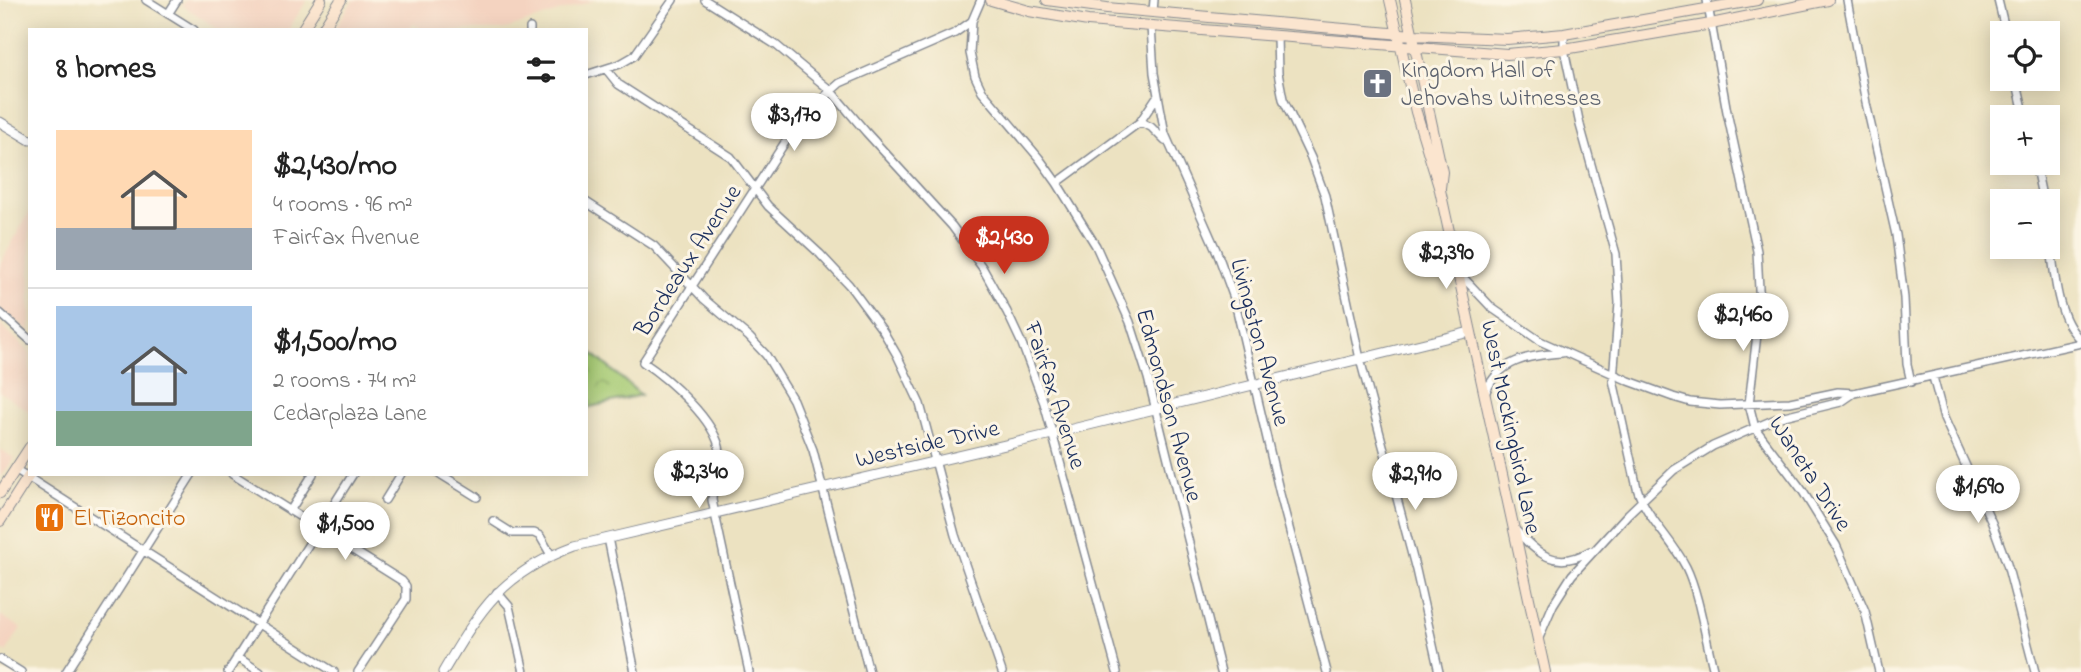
<!DOCTYPE html>
<html lang="en">
<head>
<meta charset="utf-8">
<style>
	:root { --surface:#fff; --page:#f6f6f6; --text:#222; --muted:#767676; --line:#e0e0e0; --accent:#c8321e }
	body { margin:0; font-family:"Indie Flower",sans-serif; background:var(--page); color:var(--text); height:100vh; display:flex; flex-direction:column; font-size:26px; white-space:nowrap }
	* { box-sizing:border-box; margin:0 }
	p { font-size:23px; color:var(--muted) }
	.icon { flex:none; width:38px; height:38px; fill:none; stroke:currentColor; stroke-width:2; stroke-linecap:round; stroke-linejoin:round }
	.map { position:relative; flex:1; overflow:hidden }
	.side { position:absolute; left:28px; top:28px; width:560px; height:448px; display:flex; flex-direction:column; background:var(--surface); border-radius:0px; box-shadow:0 4px 18px #0003 }
	.side>* { flex:none }
	.controls { position:absolute; left:1990px; top:21px; display:grid; gap:14px }
	.controls a { display:grid; place-items:center; width:70px; height:70px; border-radius:0px; background:var(--surface); box-shadow:0 4px 18px #0003; font-size:35px }
	.price { position:absolute; translate:-50% -60px; padding:0 16px; border-radius:24px; background:#fff; color:#222; font-size:23px; line-height:46px; filter:drop-shadow(0 2px 4px #0008) }
	.price::after { content:''; position:absolute; left:50%; top:42px; width:21px; height:16px; margin-left:-10px; background:inherit; clip-path:polygon(0 0,100% 0,50% 100%) }
	.price.selected { background:var(--accent); color:#fff }
	ul { padding:0; list-style:none }
	li { display:flex; align-items:center; gap:21px; height:175px; padding:0 28px }
	li+li { border-top:2px solid var(--line) }
	li span { display:grid; place-items:center; flex:none; width:196px; height:140px; border-radius:0px; color:#555 }
	li>.icon { margin-inline-start:auto }
	span .icon { width:84px; height:84px; fill:#fffc; stroke-width:1 }
	li b { font-size:30px }
	h2 { display:flex; justify-content:space-between; align-items:center; height:84px; padding:0 28px; font-size:30px }
	.map>svg:first-child { display:block }
</style>
</head>
<body>
<div class="map">
<svg width="2081" height="672" viewBox="0 0 2081 672">
	<defs>
		<pattern id="park-crowns" width="20" height="18" patternUnits="userSpaceOnUse" patternTransform="scale(1.75)"><rect width="20" height="18" fill="#a6ca73"/><path d="M2 6a3 3 0 1 1 6 0M12 15a3 3 0 1 1 6 0" fill="none" stroke="#86a462"/></pattern>
	</defs>
	<rect width="100%" height="100%" fill="#fcf5e5"/>
	<filter id="ink" filterUnits="userSpaceOnUse"><feTurbulence type="fractalNoise" baseFrequency=".0143" numOctaves="2"/><feDisplacementMap in="SourceGraphic" scale="14" xChannelSelector="R" yChannelSelector="G"/><feConvolveMatrix kernelMatrix="1 2 1 2 8 2 1 2 1" color-interpolation-filters="sRGB"/></filter>
	<filter id="wash" filterUnits="userSpaceOnUse"><feTurbulence type="fractalNoise" baseFrequency=".00686" numOctaves="4" result="noise"/><feDisplacementMap in="SourceGraphic" scale="28" xChannelSelector="R" yChannelSelector="G"/><feGaussianBlur stdDeviation="1.57" result="paint"/><feColorMatrix in="noise" values="0 0 0 0 0 0 0 0 0 0 0 0 0 0 0 0 0 1.4 0 .05"/><feComposite in="paint" operator="in"/></filter>
	<g filter="url(#wash)">
		<rect width="100%" height="100%" fill="#ece2c1"/>
		<path fill="#f4d3c0" d="M186 0H307L288 30H219L182 5Z
			M353 0H595L503 30H423L414 24 409 30H334Z
			M30 211V332L0 309V264Z
			M0 323 30 353V412L0 392Z
			M0 449 14 458 0 479Z
			M0 615 21 628 6 652 0 648Z"/>
		<path fill="url(#park-crowns)" stroke="#607c68" stroke-width="2" d="M586 348 641 395 586 408Z"/>
	</g>
	<g filter="url(#ink)">
		<g fill="none" stroke-linecap="round" stroke-linejoin="round">
			<defs>
				<path id="minor" d="M146 0 194 30
					M705 0 776 45 830 90 866 132 952 226 982 267 1007 312 1022 344 1044 403 1117 672
					M1707 0 1727 112 1757 251 1760 308 1749 404 1755 428 1802 490 1836 545 1865 611 1879 672
					M1847 0 1866 103 1896 235 1904 298 1907 364 1911 382
					M1998 0 2006 33
					M1153 11 1154 0
					M168 14 177 0
					M972 21 970 53 975 76 982 91 1039 158 1057 183 1096 246 1130 322 1148 378 1221 672
					M1151 26 1154 73 1165 134 1217 252 1234 298 1280 494 1327 672
					M530 28V30
					M1564 34V49L1580 125 1616 254 1619 303 1613 380 1637 488C1646 518 1672 539 1686 567 1699 593 1706 642 1714 672
					M1277 37 1278 73 1283 99 1311 158 1325 196 1360 359 1416 570 1439 672
					M606 69 618 84 731 157 768 206 820 254 849 285 883 331 897 355 920 404 955 535 1002 672
					M586 75 620 64 634 56 673 0
					M2016 79 2025 117
					M1140 122 1151 127 1165 141
					M2035 163 2043 201
					M1057 183 1140 122 1156 98
					M586 202 654 246 704 299 749 337 766 355 793 400 813 450 869 672
					M2048 223C2054 258 2053 317 2081 340
					M1458 272 1492 308 1540 341 1629 381 1673 397 1690 402 1720 405 1790 402 1838 392 1854 393 2081 343
					M0 313 30 340
					M1933 377 1944 418 1992 523 2007 564 2035 672
					M1485 394C1498 360 1529 355 1562 353
					M15 469 334 672
					M232 474 402 581 406 586V599L358 672
					M440 474 477 497
					M385 500 401 474
					M290 511 313 474
					M493 521 512 533H534L540 536 551 555
					M1514 528C1537 554 1556 571 1590 551
					M608 538 635 672
					M497 592 509 606 524 672
					M1538 640 1553 605 1572 575 1628 514 1674 470 1713 446 1780 417 1841 402 1854 393
					M237 657 260 672
					M0 659 21 672
					M66 672 192 474
					M228 672 353 474
					M749 672 712 500C712 484 722 468 720 452 717 421 667 378 643 362L791 133 815 105 840 83 955 33 972 21 981 0"/>
				<path id="tertiary" d="M0 122 30 140
					M443 672C481 608 502 573 575 546L1052 434 1470 332"/>
				<path id="secondary" d="M991 0 1029 11 1088 21 1507 54 1564 49 1711 24 1828 0
					M1047 0 1107 8 1413 35 1507 39 1564 34 1757 0
					M1390 0 1416 112 1440 190 1545 672
					M1405 0 1442 172 1440 188
					M302 30 321 0
					M322 30 341 0
					M0 493 30 447
					M0 521 30 474"/>
			</defs>
			<use href="#minor" stroke="#848890" stroke-width="10"/>
			<use href="#tertiary" stroke="#848890" stroke-width="11"/>
			<use href="#secondary" stroke="#848890" stroke-width="12"/>
			<use href="#minor" stroke="#fff" stroke-width="7"/>
			<use href="#tertiary" stroke="#fff" stroke-width="9"/>
			<use href="#secondary" stroke="#fbe5cf" stroke-width="10"/>
		</g>
	</g>
	<defs>
		<symbol id="church-square" viewBox="-11 -11 22 22"><rect x="-9" y="-9" width="18" height="18" rx="4" fill="#6b7280" stroke="#fcf5e5"/><path d="M-1.2-6h2.4v3.5h3.3v2.4h-3.3V6h-2.4V-.1h-3.3v-2.4h3.3Z" fill="#fff"/></symbol>
		<symbol id="restaurant-square" viewBox="-11 -11 22 22"><rect x="-9" y="-9" width="18" height="18" rx="4" fill="#e8710a" stroke="#fcf5e5"/><path d="M-5-6h1v4h1v-4h1v4h1v-4h1v5L-1.5 .5V6h-2V.5L-5-1ZM5-6V6H3V1.5H1.5Q1.5-4 5-6Z" fill="#fff"/></symbol>
	</defs>
	<g fill-rule="evenodd">
		<use href="#church-square" x="1360" y="66" width="35" height="35"/>
		<use href="#restaurant-square" x="32" y="500" width="35" height="35"/>
	</g>
	<g text-anchor="middle" stroke-width="6" stroke-linejoin="round" paint-order="stroke">
		<g font-size="24" fill="#5b616d" stroke="#fcf5e5" text-anchor="start">
			<text x="1401" y="77">Kingdom Hall of<tspan x="1401" dy="28">Jehovahs Witnesses</tspan></text>
		</g>
		<g font-size="24" fill="#1b2f5e" stroke="#fcf5e5">
			<text transform="translate(687 260) rotate(-57)" y="8">Bordeaux Avenue</text>
			<text transform="translate(1261 342) rotate(75)" y="8">Livingston Avenue</text>
			<text transform="translate(1056 395) rotate(72)" y="8">Fairfax Avenue</text>
			<text transform="translate(1170 405) rotate(75)" y="8">Edmondson Avenue</text>
			<text transform="translate(1512 427) rotate(78)" y="8">West Mockingbird Lane</text>
			<text transform="translate(927 443) rotate(-13)" y="8">Westside Drive</text>
			<text transform="translate(1811 473) rotate(57)" y="8">Waneta Drive</text>
		</g>
		<g font-size="24" fill="#c56008" stroke="#fcf5e5" text-anchor="start">
			<text x="73" y="525">El Tizoncito</text>
		</g>
	</g>
</svg>
<div class="controls">
<a><svg class="icon" aria-label="locate" viewBox="0 0 24 24"><circle cx="12" cy="12" r="6"/><path d="M12 2v4M12 18v4M2 12h4M18 12h4"/></svg></a>
<a>+</a>
<a>−</a>
</div>
<b class="price" style="left:794px;top:153px">$3,170</b>
<b class="price selected" style="left:1004px;top:276px">$2,430</b>
<b class="price" style="left:1446px;top:291px">$2,390</b>
<b class="price" style="left:1743px;top:353px">$2,460</b>
<b class="price" style="left:699px;top:510px">$2,340</b>
<b class="price" style="left:1415px;top:512px">$2,910</b>
<b class="price" style="left:1978px;top:525px">$1,690</b>
<b class="price" style="left:345px;top:562px">$1,500</b>
<section class="side">
<h2>8 homes<svg class="icon" aria-label="filters" viewBox="0 0 24 24"><path d="M4 7h16M4 17h16"/><circle cx="9" cy="7" r="2"/><circle cx="15" cy="17" r="2"/></svg></h2>
<ul>
<li><span style="background:linear-gradient(#ffd9b3 70%,#9aa5b1 0)"><svg class="icon" aria-label="home" viewBox="0 0 24 24"><path d="M3 11l9-7 9 7M6 9v11h12V9"/></svg></span><div><b>$2,430/mo</b><p>4 rooms · 96 m²</p><p>Fairfax Avenue</p></div></li>
<li><span style="background:linear-gradient(#a9c7e8 75%,#7fa58c 0)"><svg class="icon" aria-label="home" viewBox="0 0 24 24"><path d="M3 11l9-7 9 7M6 9v11h12V9"/></svg></span><div><b>$1,500/mo</b><p>2 rooms · 74 m²</p><p>Cedarplaza Lane</p></div></li>
</ul>
</section>
</div>
</body>
</html>
